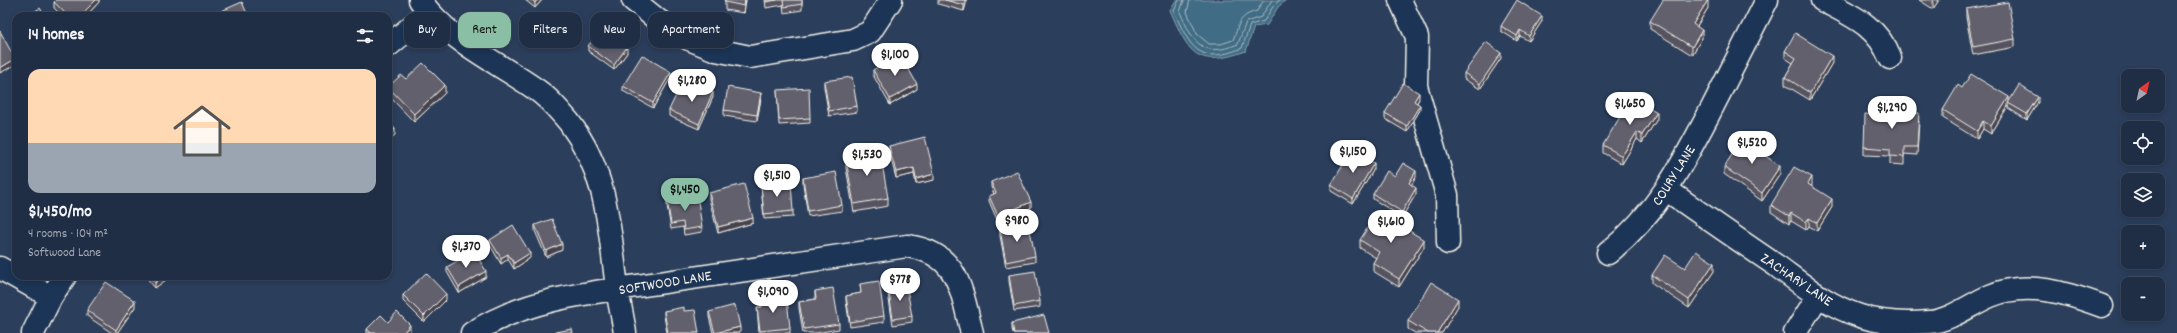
<!DOCTYPE html>
<html lang="en">
<head>
<meta charset="utf-8">
<style>
	:root { --surface:#202e45; --page:#28364c; --text:#f1f3f6; --muted:#a2a8b3; --line:#3d4a5e; --accent:#8abfa5 }
	body { margin:0; font-family:Dekko,sans-serif; background:var(--page); color:var(--text); height:100vh; display:flex; flex-direction:column; font-size:15px; white-space:nowrap }
	* { box-sizing:border-box; margin:0 }
	p { font-size:13px; color:var(--muted) }
	.icon { flex:none; width:22px; height:22px; fill:none; stroke:currentColor; stroke-width:2; stroke-linecap:round; stroke-linejoin:round }
	.map { position:relative; flex:1; overflow:hidden }
	.details { position:absolute; left:12px; top:12px; width:380px; height:268px; display:flex; flex-direction:column; background:var(--surface); border-radius:12px; box-shadow:0 2px 6px #0003,0 0 0 1px var(--line) }
	.details>* { flex:none }
	.top-card { position:absolute; left:404px; top:12px; width:380px; height:36px; display:flex; gap:8px }
	.needle { width:26px; rotate:33deg }
	.fabs { position:absolute; left:2121px; top:69px; display:grid; gap:8px }
	.fabs a { display:grid; place-items:center; width:44px; height:44px; border-radius:8px; background:var(--surface); box-shadow:0 2px 6px #0003,0 0 0 1px var(--line); font-size:20px }
	.price { position:absolute; translate:-50% -34px; padding:0 9px; border-radius:14px; background:#fff; color:#222; font-size:13px; line-height:26px; filter:drop-shadow(0 1px 2px #0008) }
	.price::after { content:''; position:absolute; left:50%; top:24px; width:12px; height:9px; margin-left:-6px; background:inherit; clip-path:polygon(0 0,100% 0,50% 100%) }
	.price.on { background:var(--accent); color:#111 }
	ul { padding:0; list-style:none }
	li { display:grid; align-content:center; gap:8px; height:212px; padding:0 16px }
	li+li { border-top:1px solid var(--line) }
	li span { display:grid; place-items:center; height:124px; border-radius:12px; color:#555 }
	li>.icon { margin-inline-start:auto }
	span .icon { width:72px; height:72px; fill:#fffc; stroke-width:1 }
	li b { font-size:17px }
	h2 { display:flex; justify-content:space-between; align-items:center; height:48px; padding:0 16px; font-size:17px }
	.tag { padding:0 14px; border-radius:12px; background:var(--surface); box-shadow:0 2px 6px #0003,0 0 0 1px var(--line); font-size:14px; line-height:36px }
	.tag.on { background:var(--accent); color:#111 }
	.map>svg:first-child { display:block }
</style>
</head>
<body>
<div class="map">
<svg width="2177" height="333" viewBox="0 0 2177 333">
	<rect width="100%" height="100%" fill="#2b3e5c"/>
	<filter id="ink" filterUnits="userSpaceOnUse"><feTurbulence type="fractalNoise" baseFrequency=".025" numOctaves="2"/><feDisplacementMap in="SourceGraphic" scale="8" xChannelSelector="R" yChannelSelector="G"/><feConvolveMatrix kernelMatrix="1 2 1 2 8 2 1 2 1" color-interpolation-filters="sRGB"/></filter>
	<g filter="url(#ink)">
		<path fill="#406c85" stroke="#88a1ad" d="M1176 0H1286L1278 7 1267 25 1254 27 1246 51C1196 69 1189 54 1170 10Z"/>
		<g fill="none" stroke-linecap="round" stroke-linejoin="round">
			<path stroke="#acbcc0" stroke-width="1" d="M1179 0 1174 11C1190 48 1199 66 1242 48L1250 25 1264 21 1274 5 1280 0
				M1184 0 1180 12C1193 42 1202 59 1238 44L1246 22 1261 17 1272 0
				M1190 0 1187 12 1197 34 1209 44H1221L1233 40C1240 23 1238 16 1257 11L1264 0"/>
			<defs>
				<path id="minor" d="M420 0C449 41 494 60 534 88 548 97 559 110 569 122 608 174 609 227 617 288 619 303 623 318 625 333
					M633 0 659 21 689 39 716 50 750 57 853 40 870 32 891 0
					M1400 0 1417 37 1416 86 1447 195 1448 243
					M1822 0C1852 16 1877 25 1890 58
					M388 46 429 12
					M1667 190C1704 216 1740 241 1777 266 1803 285 1828 306 1860 316 1881 323 1906 324 1929 322 1950 321 1971 304 1990 296 2027 280 2067 293 2102 306
					M1608 253C1660 210 1682 165 1713 106 1731 71 1749 35 1767 0
					M0 268 51 297
					M33 333 51 297 65 276
					M472 333C533 294 608 291 679 280 755 269 831 258 907 246 959 253 961 290 972 333
					M1795 333 1818 296"/>
			</defs>
			<use href="#minor" stroke="#f4f1e8" stroke-width="25"/>
			<use href="#minor" stroke="#1d3557" stroke-width="22"/>
		</g>
		<path fill="#55535f" stroke="#f4f1e8" d="M99 0V2L86 16H62L54 8V2Z
			M525 0H542L535 8Z
			M724 0H746L744 13 725 10V0Z
			M765 0H802V10L784 13 783 5 766 8Z
			M938 0H967L964 11 938 4Z
			M1919 0H1939L1933 9Z
			M1708 8 1697 26 1702 38 1692 55 1650 29V21Z
			M1966 9 2015 39V47L1973 55 1966 17Z
			M1542 21 1529 41 1520 36 1517 41 1501 31V26Z
			M622 42 621 43 627 53 614 70 588 51V46Z
			M1785 51 1832 63 1810 100 1785 85V77L1793 63 1785 58Z
			M1501 58 1480 89 1464 79V73Z
			M873 70 917 89 890 105 873 75Z
			M671 77 653 108 623 91V86Z
			M406 79 445 93 414 122 388 95V87Z
			M824 81 857 106V112L829 116 824 87Z
			M1962 88 2009 101 2038 102 2027 120 2008 108V106L1991 134 1983 129 1977 139 1943 118V110Z
			M777 90 810 118V123L779 125Z
			M689 93 713 97 699 129 669 116V110Z
			M761 98 757 121 724 116V110Z
			M1419 99 1417 103 1420 110 1407 132 1385 119V113Z
			M1906 113 1919 121 1917 155 1904 154V165L1890 164V156L1864 155V147L1881 115Z
			M1657 119 1642 143 1637 139 1622 164 1603 153V145Z
			M889 146 934 180 916 184 914 174 896 178 889 152Z
			M863 149 888 198V206L854 212 846 168V160L863 157Z
			M1760 152 1780 174 1762 201 1724 174V167Z
			M1374 169 1353 204 1331 191V185Z
			M1395 176 1416 177 1411 185 1416 194 1402 217 1373 199V194Z
			M803 178 842 205V211L808 216 803 184Z
			M991 182 1031 208 998 222 989 201V196L994 194 991 187Z
			M761 185 793 211V217L764 219Z
			M1812 185 1811 186 1832 207 1817 231 1809 226 1806 230 1791 221 1789 224 1771 212V205Z
			M709 193 753 223 718 233 709 199Z
			M16 200V211L14 209V202Z
			M667 200 702 227V232L684 235 683 227 671 229 667 206Z
			M535 225 562 250 546 257 535 231Z
			M1000 230 1035 256V262L1006 267 1000 236Z
			M490 240 530 258 514 269 508 259 501 264 490 245Z
			M1360 240 1424 247 1399 287 1373 271V263L1376 258 1360 248Z
			M447 267 486 277 459 293 447 272Z
			M1685 268 1714 271 1689 308 1652 283V275Z
			M1009 275 1040 301V307L1014 311 1009 281Z
			M145 276H171L155 288Z
			M860 284 884 316V322L850 327 846 301V296L861 293Z
			M888 287 912 316V322L893 325 888 293Z
			M815 291 839 324V329L816 333H803L799 308V302L815 299Z
			M403 295 446 300 424 322 403 301Z
			M761 298 775 300 790 328V333H759L757 307H761Z
			M1458 306 1442 333H1415L1408 329V321Z
			M135 307 117 333H112L87 316V310Z
			M664 311H684L699 333H667L664 316Z
			M709 312 740 332 738 333H713L709 317Z
			M388 322 410 331 408 333H367V329Z
			M1012 323 1049 333H1013L1012 329Z"/>
		<path fill="#45434d" stroke="#f4f1e8" d="M96 0H99V2L86 16H80Z
			M537 0H542L535 8V3Z
			M745 0H746L744 13V6Z
			M965 0H967L964 11V5Z
			M1708 0V8L1693 32V24Z
			M1934 0H1939L1933 9V2Z
			M1542 16V21L1529 41V36Z
			M1520 30V36L1517 41V36Z
			M1702 30V38L1692 55V47Z
			M622 36V42L618 47V41Z
			M627 47V53L614 70V65Z
			M1501 53V58L1480 89V84Z
			M1832 56V63L1810 100V93Z
			M15 59V65L0 73V68Z
			M671 72V77L653 108V103Z
			M917 84V89L890 105V99Z
			M445 85V93L414 122V114Z
			M713 92V97L699 129V124Z
			M761 93V98L757 121V115Z
			M1419 93V99L1414 107V101Z
			M2009 97V103H2008V106L1991 134V126Z
			M2038 97V102L2027 120V114Z
			M1420 105V110L1407 132V126Z
			M1657 112V119L1642 143V135Z
			M1983 121V129L1977 139V131Z
			M395 129V135L388 141V135Z
			M1637 132V139L1622 164V156Z
			M1760 147V154L1757 150Z
			M1374 163V169L1353 204V199Z
			M1780 166V174L1762 201V193Z
			M914 168V174L896 178V172Z
			M1416 171V177L1409 189V183Z
			M934 174V180L916 184V179Z
			M1812 177V185L1808 192V184Z
			M1416 188V194L1402 217V212Z
			M1832 199V207L1817 231V223Z
			M1031 202V208L998 222V216Z
			M1791 213V221L1789 224V216Z
			M753 218V223L718 233V227Z
			M1809 218V226L1806 230V222Z
			M1424 240V247L1399 287V279Z
			M562 244V250L546 257V251Z
			M530 253V258L514 269V263Z
			M508 254V259L501 264V258Z
			M1714 263V271L1689 308V300Z
			M486 271V277L459 293V287Z
			M164 276H171L155 288V283Z
			M446 294V300L424 322V316Z
			M1458 299V306L1442 333H1437Z
			M135 301V307L117 333H116V330Z
			M410 325V331L408 333H403Z
			M740 327V332L738 333H715Z"/>
		<path fill="#63606e" stroke="#f4f1e8" d="M56 0H96L80 16H68L54 2Z
			M532 0H537L535 3Z
			M725 0H745L744 6 725 2Z
			M766 0H777L766 2Z
			M783 0H802V4L784 7Z
			M945 0H965L964 5Z
			M1517 0 1542 16 1529 36 1520 30 1517 36 1501 26Z
			M1663 0H1708L1693 24 1702 30 1692 47 1650 21Z
			M242 2 248 16H210Z
			M2008 2 2015 39 1973 47 1966 9Z
			M40 8 45 16H27Z
			M605 24 622 36 618 41 627 47 614 65 588 46Z
			M0 31 15 59 0 68Z
			M1795 33 1832 56 1810 93 1785 77 1796 58 1785 51Z
			M1486 42 1501 53 1480 84 1464 73Z
			M900 54 917 84 890 99 873 70Z
			M642 55 671 72 653 103 623 86Z
			M423 63 445 85 414 114 388 87 401 75 406 79Z
			M1971 74 2009 97 1991 126 1983 121 1977 131 1943 110 1958 85 1962 88Z
			M852 77 857 106 829 111 824 81Z
			M693 83 713 92 699 124 669 110 679 89 689 93Z
			M1403 83 1419 93 1414 101 1420 105 1407 126 1385 113Z
			M2019 85 2038 97 2027 114 2008 103Z
			M728 87 761 93 757 115 724 110Z
			M809 88 810 118 779 120 777 90Z
			M1632 97 1657 112 1642 135 1637 132 1622 156 1603 145Z
			M1881 107 1906 108V113H1919L1917 147H1904V157L1890 156V149L1864 147 1865 114 1881 115Z
			M388 121 395 129 388 135Z
			M1744 136 1760 147 1757 150 1780 166 1762 193 1724 167Z
			M925 137 934 174 916 179 914 168 896 172 889 146Z
			M879 146 888 198 854 204 846 160 864 157 863 149Z
			M1352 150 1374 163 1353 199 1331 185Z
			M1403 163 1416 171 1409 183 1416 188 1402 212 1373 194 1387 171 1395 176Z
			M1794 167 1812 177 1808 184 1832 199 1817 223 1809 218 1806 222 1791 213 1789 216 1771 205Z
			M1017 171 1031 202 998 216 989 196 996 193 991 182Z
			M836 172 842 205 808 211 803 178Z
			M791 182 793 211 764 214 761 185Z
			M744 184 753 218 718 227 709 193Z
			M697 195 702 227 684 230 683 222 671 224 667 200Z
			M1378 211 1424 240 1399 279 1373 263 1379 252 1360 240Z
			M552 219 562 244 546 251 535 225Z
			M513 225 530 253 514 263 508 254 501 258 490 240Z
			M1029 225 1035 256 1006 262 1000 230Z
			M474 251 486 271 459 287 447 267Z
			M1696 251 1714 263 1689 300 1652 275 1665 255 1685 268Z
			M1035 271 1040 301 1014 306 1009 275Z
			M426 273 446 294 424 316 403 295Z
			M150 276H164L155 283Z
			M879 281 884 316 850 322 846 296 861 293 860 284Z
			M106 282 135 301 116 330 87 310Z
			M1431 282 1458 299 1437 333H1428L1408 321Z
			M906 284 912 316 893 319 888 287Z
			M833 288 839 324 804 329 799 302 816 299 815 291Z
			M774 297 775 300 787 299 790 328 760 331 757 307H762L761 298Z
			M735 305 740 327 715 333 709 312Z
			M684 307V311L695 310 699 333H668L664 311Z
			M397 312 410 325 403 333H371L367 329 381 315 388 322Z
			M1044 315 1049 333H1014L1012 323Z
			M572 329 573 333H555V332Z"/>
	</g>
	<g text-anchor="middle" stroke-width="3" stroke-linejoin="round" paint-order="stroke">
		<g font-size="15" fill="#f4f1e8" stroke="#1d3557">
			<text transform="translate(1673 175) rotate(-58)" y="5">COURY LANE</text>
			<text transform="translate(1797 279) rotate(34)" y="5">ZACHARY LANE</text>
			<text transform="translate(665 282) rotate(-9)" y="5">SOFTWOOD LANE</text>
		</g>
	</g>
</svg>
<div class="fabs">
<a><svg class="needle" viewBox="-14 -14 28 28"><path d="M0-13l5 13h-10z" fill="#e53935"/><path d="M0 13l5-13h-10z" fill="#a2a8b3"/></svg></a>
<a><svg class="icon" aria-label="locate" viewBox="0 0 24 24"><circle cx="12" cy="12" r="6"/><path d="M12 2v4M12 18v4M2 12h4M18 12h4"/></svg></a>
<a><svg class="icon" aria-label="layers" viewBox="0 0 24 24"><path d="M12 4l9 5-9 5-9-5zM3 14l9 5 9-5"/></svg></a>
<a>+</a>
<a>−</a>
</div>
<b class="price" style="left:895px;top:77px">$1,100</b>
<b class="price" style="left:692px;top:103px">$1,280</b>
<b class="price" style="left:1630px;top:126px">$1,650</b>
<b class="price" style="left:1892px;top:130px">$1,290</b>
<b class="price" style="left:1752px;top:165px">$1,520</b>
<b class="price" style="left:1353px;top:174px">$1,150</b>
<b class="price" style="left:867px;top:177px">$1,530</b>
<b class="price" style="left:777px;top:198px">$1,510</b>
<b class="price on" style="left:685px;top:212px">$1,450</b>
<b class="price" style="left:1017px;top:243px">$980</b>
<b class="price" style="left:1391px;top:244px">$1,610</b>
<b class="price" style="left:466px;top:269px">$1,370</b>
<b class="price" style="left:900px;top:302px">$778</b>
<b class="price" style="left:773px;top:314px">$1,090</b>
<div class="top-card">
<a class="tag">Buy</a>
<a class="tag on">Rent</a>
<a class="tag">Filters</a>
<a class="tag">New</a>
<a class="tag">Apartment</a>
</div>
<section class="details">
<h2>14 homes<svg class="icon" aria-label="filters" viewBox="0 0 24 24"><path d="M4 7h16M4 17h16"/><circle cx="9" cy="7" r="2"/><circle cx="15" cy="17" r="2"/></svg></h2>
<ul>
<li><span style="background:linear-gradient(#ffd9b3 60%,#9aa5b1 0)"><svg class="icon" aria-label="home" viewBox="0 0 24 24"><path d="M3 11l9-7 9 7M6 9v11h12V9"/></svg></span><div><b>$1,450/mo</b><p>4 rooms · 104 m²</p><p>Softwood Lane</p></div></li>
</ul>
</section>
</div>
</body>
</html>
